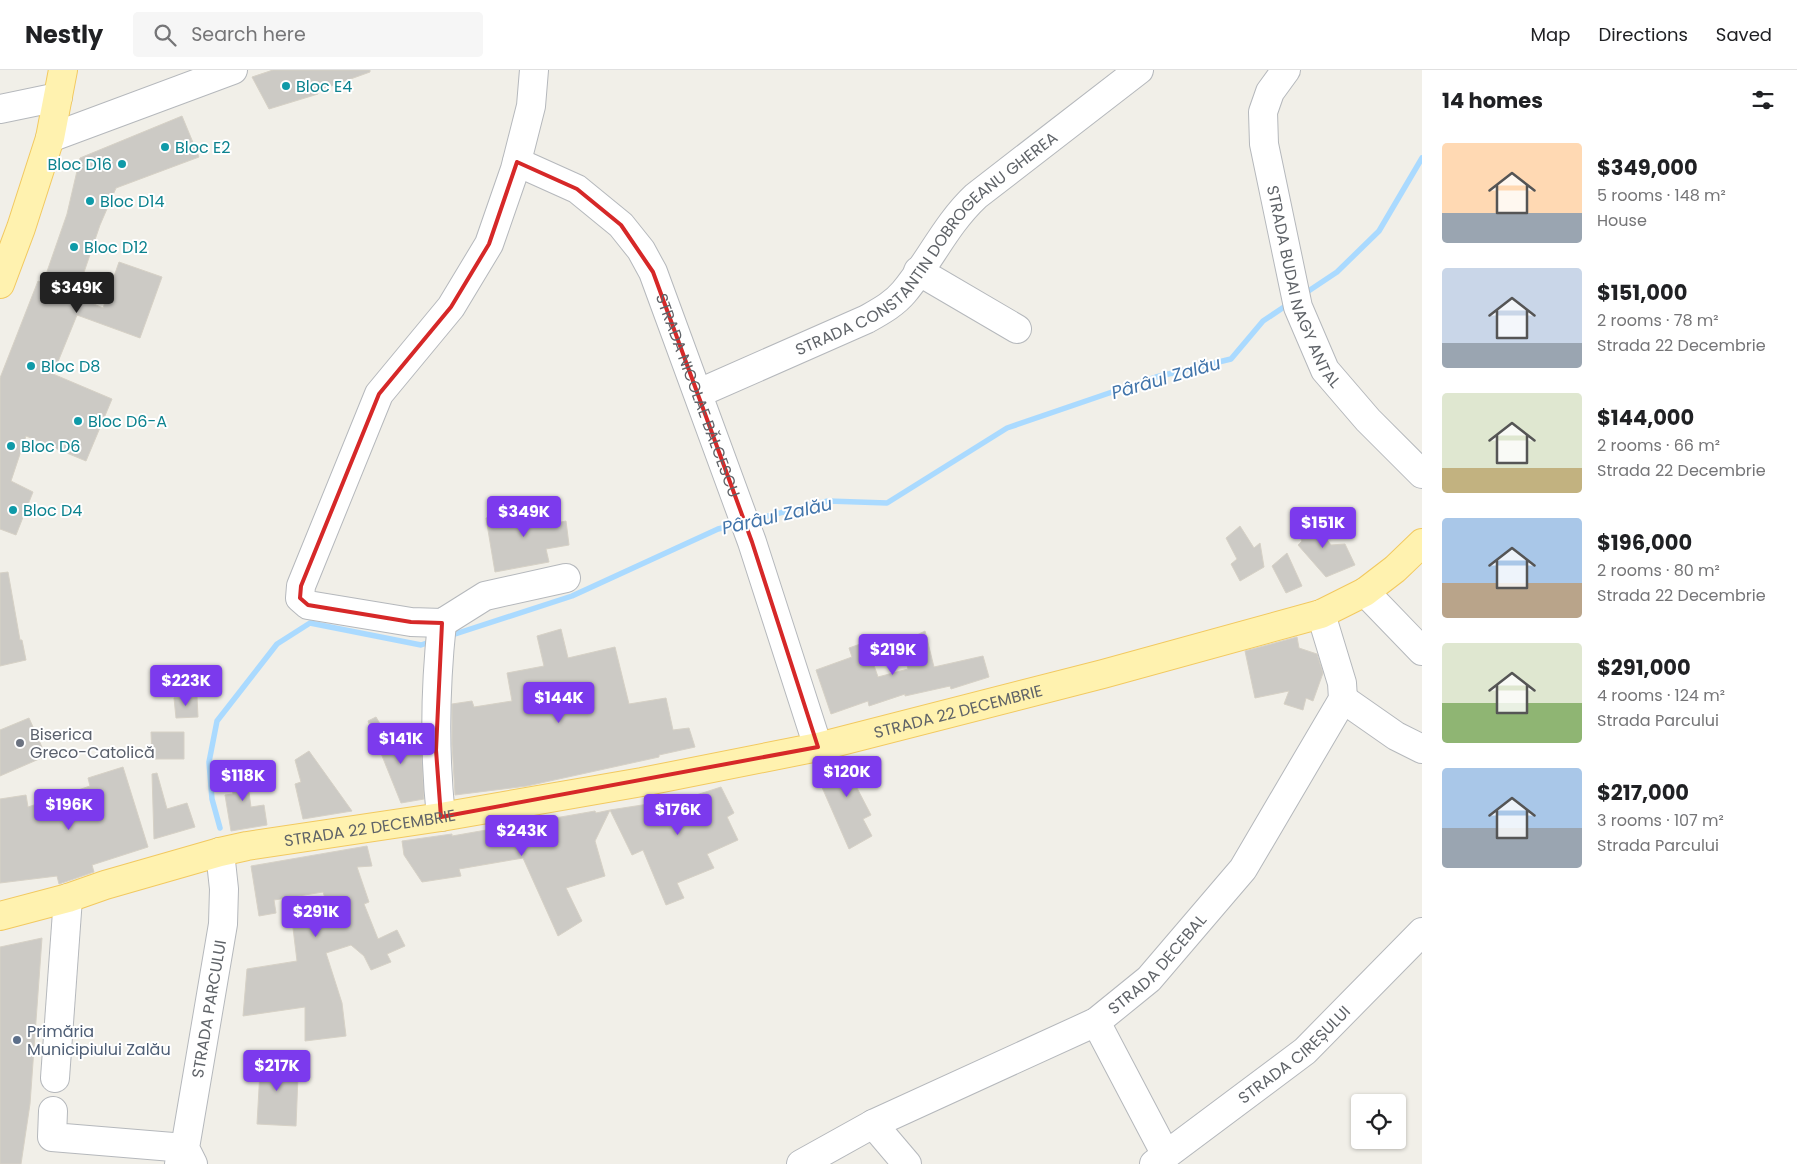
<!DOCTYPE html>
<html lang="en">
<head>
<meta charset="utf-8">
<style>
	:root { --surface:#fff; --page:#f6f6f6; --text:#202124; --muted:#757577; --line:#e0e0e0; --accent:#7c3aed }
	body { margin:0; font-family:Poppins,sans-serif; background:var(--page); color:var(--text); height:100vh; display:flex; flex-direction:column; font-size:19px; white-space:nowrap }
	* { box-sizing:border-box; margin:0 }
	p { font-size:16px; color:var(--muted) }
	.icon { flex:none; width:28px; height:28px; fill:none; stroke:currentColor; stroke-width:2; stroke-linecap:round; stroke-linejoin:round }
	.map { position:relative; flex:1; overflow:hidden }
	.details { display:flex; flex-direction:column; background:var(--surface); width:375px }
	.details>* { flex:none }
	.tools { position:absolute; left:1351px; top:1024px; display:grid; gap:10px }
	.tools a { display:grid; place-items:center; width:55px; height:55px; border-radius:5px; background:var(--surface); box-shadow:0 1px 4px #0004; font-size:25px }
	.price { position:absolute; translate:-50% -42px; padding:0 11px; border-radius:5px; background:var(--accent); color:#fff; font-size:16px; line-height:32px; filter:drop-shadow(0 1px 2px #0008) }
	.price::after { content:''; position:absolute; left:50%; top:30px; width:15px; height:11px; margin-left:-8px; background:inherit; clip-path:polygon(0 0,100% 0,50% 100%) }
	.price.on { background:#222; color:#fff }
	ul { padding:0; list-style:none }
	li { display:flex; align-items:center; gap:15px; height:125px; padding:0 20px }
	li span { display:grid; place-items:center; flex:none; width:140px; height:100px; border-radius:5px; color:#555 }
	li>.icon { margin-inline-start:auto }
	span .icon { width:60px; height:60px; fill:#fffc; stroke-width:1 }
	li b { font-size:21px }
	h2 { display:flex; justify-content:space-between; align-items:center; height:60px; padding:0 20px; font-size:21px }
	header { display:flex; align-items:center; gap:30px; box-sizing:border-box; height:70px; padding:0 25px; background:var(--surface); border-bottom:1px solid var(--line) }
	header strong { font-size:24px }
	nav { display:flex; gap:28px; margin-inline-start:auto; font-size:18px }
	.search { width:350px; height:45px; background:var(--page); display:flex; align-items:center; gap:12px; box-sizing:border-box; padding:0 18px; border-radius:5px; color:var(--muted); font-size:19px }
	main { display:flex; flex:1; min-height:0 }
	.map>svg:first-child { display:block }
</style>
</head>
<body>
<header>
<strong>Nestly</strong>
<div class="search"><svg class="icon" aria-label="search" viewBox="0 0 24 24"><circle cx="10" cy="10" r="6"/><path d="M15 15l6 6"/></svg>Search here</div>
<nav><a>Map</a><a>Directions</a><a>Saved</a></nav>
</header>
<main>
<div class="map">
<svg width="1422" height="1094" viewBox="0 0 1422 1094">
	<rect width="100%" height="100%" fill="#f1efe8"/>
	<g fill="none" stroke-linecap="round" stroke-linejoin="round">
		<path stroke="#aadaff" stroke-width="5.5" d="M1304 224 1337 202 1379 161 1422 88
			M752 450 828 431 887 433 1007 358 1156 307 1231 289 1263 251 1290 233
			M449 566 572 526 718 459 739 454
			M220 758 212 729 209 692 217 651 277 574 310 553 421 575 433 571"/>
	</g>
	<path fill="#cccac5" stroke="#d6d1c6" d="M273 0H370V2L317 21 318 24 269 39 252 7Z
		M182 46 199 87 116 118 100 155 76 226 103 238 119 192 162 207 140 268 77 245 53 304 112 329 86 391 26 366 11 411 33 422 16 465 0 459V308L38 211 43 213 67 144 80 88Z
		M542 435 543 446 555 445 556 453 566 451 569 475 546 479 549 492 495 502 486 448Z
		M1308 445 1331 475 1345 474 1355 495 1326 507 1298 475 1302 471 1294 457Z
		M1240 456 1254 478 1260 473 1264 497 1240 511 1231 494 1237 489 1226 468Z
		M1287 483 1302 516 1286 523 1272 496Z
		M8 502 20 570H22L26 590 0 596V503Z
		M561 559 568 588 615 577 629 634 666 628 673 660 689 658 695 677 659 685V687L527 716 455 725 452 674V634L472 631 474 637 512 631 507 603 544 596 537 566Z
		M925 561 934 597 983 586 989 607 951 619 950 616 905 626V624L869 636 868 631 831 644 816 600 852 587 849 578 866 572 878 607 908 599 901 573Z
		M1297 567 1299 578 1317 584 1323 603 1313 631 1306 628 1303 640 1284 634 1289 621 1255 628 1245 581Z
		M197 627 198 647 176 648 174 628Z
		M376 647 393 676 421 673 424 729 401 733 368 651Z
		M29 648 46 686 0 706V660Z
		M151 662H184V689H152Z
		M309 681 352 741 303 749 295 714 301 712 295 690Z
		M862 688 868 716 857 718 871 745 863 749 872 766 849 779 814 699Z
		M245 693 251 737 264 735 267 755 231 761 225 725 233 724 229 695Z
		M123 697 148 777 92 795 94 802 59 814 57 806 0 813V729L26 725 28 737 90 716 88 708Z
		M157 703 167 739 187 733 195 757 154 769 152 704Z
		M721 717 734 743 727 747 738 770 707 784 714 798 677 813 684 828 666 835 643 780 632 785 610 740 687 728Z
		M610 740 595 771 605 806 566 818 582 851 558 866 523 788 459 799 461 806 422 812 404 785 402 771 452 764V766L595 741 596 743Z
		M367 776 372 796 357 797 369 832 364 834 378 869 397 860 405 876 387 884 391 892 371 900 364 886 351 875 326 883 342 933 346 966 305 971V937L243 946 247 899 297 891 293 858 333 852 323 822 274 830 276 843 259 846 251 796Z
		M42 868 30 1034 21 1094H0V877Z
		M261 983 288 985 286 1005 298 1006 296 1056 257 1054Z"/>
	<g fill="none" stroke-linecap="round" stroke-linejoin="round">
		<defs>
			<g id="minor">
				<path d="M534 0 531 36 515 99 489 174 451 237 379 324 301 516 300 528 308 535 411 552 442 553 485 526 566 508"/>
				<path id="s1" d="M1286 0 1270 22 1263 42 1264 74 1298 237 1325 300 1368 350 1422 404"/>
				<path d="M0 39 58 27"/>
				<path d="M50 68 233 0"/>
				<path id="s2" d="M517 92 577 119 621 155 641 180 653 202 752 472 818 677"/>
				<path d="M918 201 1017 259"/>
				<path id="s3" d="M699 323 867 249C881 241 894 234 904 222 930 191 946 154 976 126L1139 0"/>
				<path d="M1365 522 1422 581"/>
				<path d="M1343 629 1396 666 1422 679"/>
				<path d="M441 747C434 682 435 618 442 553"/>
				<path d="M1096 952 1166 1085"/>
				<path d="M55 1008 68 828"/>
				<path d="M53 1041 52 1067 185 1078 179 1094"/>
				<path d="M873 1054 907 1094"/>
				<path id="s4" d="M193 1094 185 1078 223 854 224 819 220 782"/>
				<path id="s5" d="M801 1094 873 1054 1096 952 1149 909 1243 799 1343 629 1342 613 1321 544"/>
				<path id="s6" d="M1154 1094 1305 981 1422 862"/>
			</g>
			<g id="major">
				<path d="M0 214 21 158 50 68 63 0"/>
				<path id="s7" d="M0 846 68 828 105 815 220 782 247 776 441 747 642 712 818 677 1103 604 1321 544 1365 522 1395 499 1422 473"/>
			</g>
		</defs>
		<use href="#minor" stroke="#b5b8bc" stroke-width="30"/>
		<use href="#major" stroke="#f2c960" stroke-width="30"/>
		<use href="#minor" stroke="#fff" stroke-width="28"/>
		<use href="#major" stroke="#fff2af" stroke-width="28"/>
	</g>
	<path fill="none" stroke="#d62828" stroke-width="4" stroke-linejoin="round" d="M517 92 577 119 621 155 653 202 752 472 818 677 441 747 436 680 442 553 411 552 308 535 300 528 301 516 379 324 451 237 489 174Z"/>
	<g fill="#0f9aa8" stroke="#fff" stroke-width="2">
		<circle cx="286" cy="16" r="5"/>
		<circle cx="165" cy="77" r="5"/>
		<circle cx="122" cy="94" r="5"/>
		<circle cx="90" cy="131" r="5"/>
		<circle cx="74" cy="177" r="5"/>
		<circle cx="31" cy="296" r="5"/>
		<circle cx="78" cy="351" r="5"/>
		<circle cx="11" cy="376" r="5"/>
		<circle cx="13" cy="440" r="5"/>
	</g>
	<circle fill="#6b7280" stroke="#fff" stroke-width="2" cx="20" cy="673" r="5"/>
	<circle fill="#5c6f8a" stroke="#fff" stroke-width="2" cx="17" cy="970" r="5"/>
	<g text-anchor="middle" stroke-width="4" stroke-linejoin="round" paint-order="stroke">
		<g font-size="16" fill="#0d838f" stroke="#fff" text-anchor="start">
			<text x="296" y="22">Bloc E4</text>
			<text x="175" y="83">Bloc E2</text>
			<text x="112" y="100" text-anchor="end">Bloc D16</text>
			<text x="100" y="137">Bloc D14</text>
			<text x="84" y="183">Bloc D12</text>
			<text x="41" y="302">Bloc D8</text>
			<text x="88" y="357">Bloc D6-A</text>
			<text x="21" y="382">Bloc D6</text>
			<text x="23" y="446">Bloc D4</text>
		</g>
		<g font-size="16" fill="#5f6368" stroke="#fff">
			<text dy="6" stroke="none"><textPath href="#s3" startOffset="278">STRADA CONSTANTIN DOBROGEANU GHEREA</textPath></text>
			<text dy="6" stroke="none"><textPath href="#s1" startOffset="229">STRADA BUDAI NAGY ANTAL</textPath></text>
			<text dy="6" stroke="none"><textPath href="#s2" startOffset="311">STRADA NICOLAE BĂLCESCU</textPath></text>
			<text dy="6" stroke="none"><textPath href="#s7" startOffset="981">STRADA 22 DECEMBRIE</textPath></text>
			<text dy="6" stroke="none"><textPath href="#s7" startOffset="381">STRADA 22 DECEMBRIE</textPath></text>
			<text dy="6" stroke="none"><textPath href="#s5" startOffset="412">STRADA DECEBAL</textPath></text>
			<text dy="6" stroke="none"><textPath href="#s4" startOffset="159">STRADA PARCULUI</textPath></text>
			<text dy="6" stroke="none"><textPath href="#s6" startOffset="178">STRADA CIREȘULUI</textPath></text>
		</g>
		<g font-size="16" fill="#5b616d" stroke="#fff" text-anchor="start">
			<text x="30" y="670">Biserica<tspan x="30" dy="18">Greco-Catolică</tspan></text>
		</g>
		<g font-size="16" fill="#4e5e75" stroke="#fff" text-anchor="start">
			<text x="27" y="967">Primăria<tspan x="27" dy="18">Municipiului Zalău</tspan></text>
		</g>
		<g font-size="18" font-style="italic" fill="#4174aa" stroke="#fff">
			<text transform="translate(1166 308) rotate(-16)" y="6">Pârâul Zalău</text>
			<text transform="translate(777 446) rotate(-13)" y="6">Pârâul Zalău</text>
		</g>
	</g>
</svg>
<div class="tools">
<a><svg class="icon" aria-label="locate" viewBox="0 0 24 24"><circle cx="12" cy="12" r="6"/><path d="M12 2v4M12 18v4M2 12h4M18 12h4"/></svg></a>
</div>
<b class="price on" style="left:77px;top:244px">$349K</b>
<b class="price" style="left:524px;top:468px">$349K</b>
<b class="price" style="left:1323px;top:479px">$151K</b>
<b class="price" style="left:893px;top:606px">$219K</b>
<b class="price" style="left:186px;top:637px">$223K</b>
<b class="price" style="left:559px;top:654px">$144K</b>
<b class="price" style="left:401px;top:695px">$141K</b>
<b class="price" style="left:847px;top:728px">$120K</b>
<b class="price" style="left:243px;top:732px">$118K</b>
<b class="price" style="left:69px;top:761px">$196K</b>
<b class="price" style="left:678px;top:766px">$176K</b>
<b class="price" style="left:522px;top:787px">$243K</b>
<b class="price" style="left:316px;top:868px">$291K</b>
<b class="price" style="left:277px;top:1022px">$217K</b>
</div>
<section class="details">
<h2>14 homes<svg class="icon" aria-label="filters" viewBox="0 0 24 24"><path d="M4 7h16M4 17h16"/><circle cx="9" cy="7" r="2"/><circle cx="15" cy="17" r="2"/></svg></h2>
<ul>
<li><span style="background:linear-gradient(#ffd9b3 70%,#9aa5b1 0)"><svg class="icon" aria-label="home" viewBox="0 0 24 24"><path d="M3 11l9-7 9 7M6 9v11h12V9"/></svg></span><div><b>$349,000</b><p>5 rooms · 148 m²</p><p>House</p></div></li>
<li><span style="background:linear-gradient(#c9d6e8 75%,#9aa5b1 0)"><svg class="icon" aria-label="home" viewBox="0 0 24 24"><path d="M3 11l9-7 9 7M6 9v11h12V9"/></svg></span><div><b>$151,000</b><p>2 rooms · 78 m²</p><p>Strada 22 Decembrie</p></div></li>
<li><span style="background:linear-gradient(#dfe7d0 75%,#c2b280 0)"><svg class="icon" aria-label="home" viewBox="0 0 24 24"><path d="M3 11l9-7 9 7M6 9v11h12V9"/></svg></span><div><b>$144,000</b><p>2 rooms · 66 m²</p><p>Strada 22 Decembrie</p></div></li>
<li><span style="background:linear-gradient(#a9c7e8 65%,#b9a48a 0)"><svg class="icon" aria-label="home" viewBox="0 0 24 24"><path d="M3 11l9-7 9 7M6 9v11h12V9"/></svg></span><div><b>$196,000</b><p>2 rooms · 80 m²</p><p>Strada 22 Decembrie</p></div></li>
<li><span style="background:linear-gradient(#dfe7d0 60%,#8fb573 0)"><svg class="icon" aria-label="home" viewBox="0 0 24 24"><path d="M3 11l9-7 9 7M6 9v11h12V9"/></svg></span><div><b>$291,000</b><p>4 rooms · 124 m²</p><p>Strada Parcului</p></div></li>
<li><span style="background:linear-gradient(#a9c7e8 60%,#9aa5b1 0)"><svg class="icon" aria-label="home" viewBox="0 0 24 24"><path d="M3 11l9-7 9 7M6 9v11h12V9"/></svg></span><div><b>$217,000</b><p>3 rooms · 107 m²</p><p>Strada Parcului</p></div></li>
</ul>
</section>
</main>
</body>
</html>
